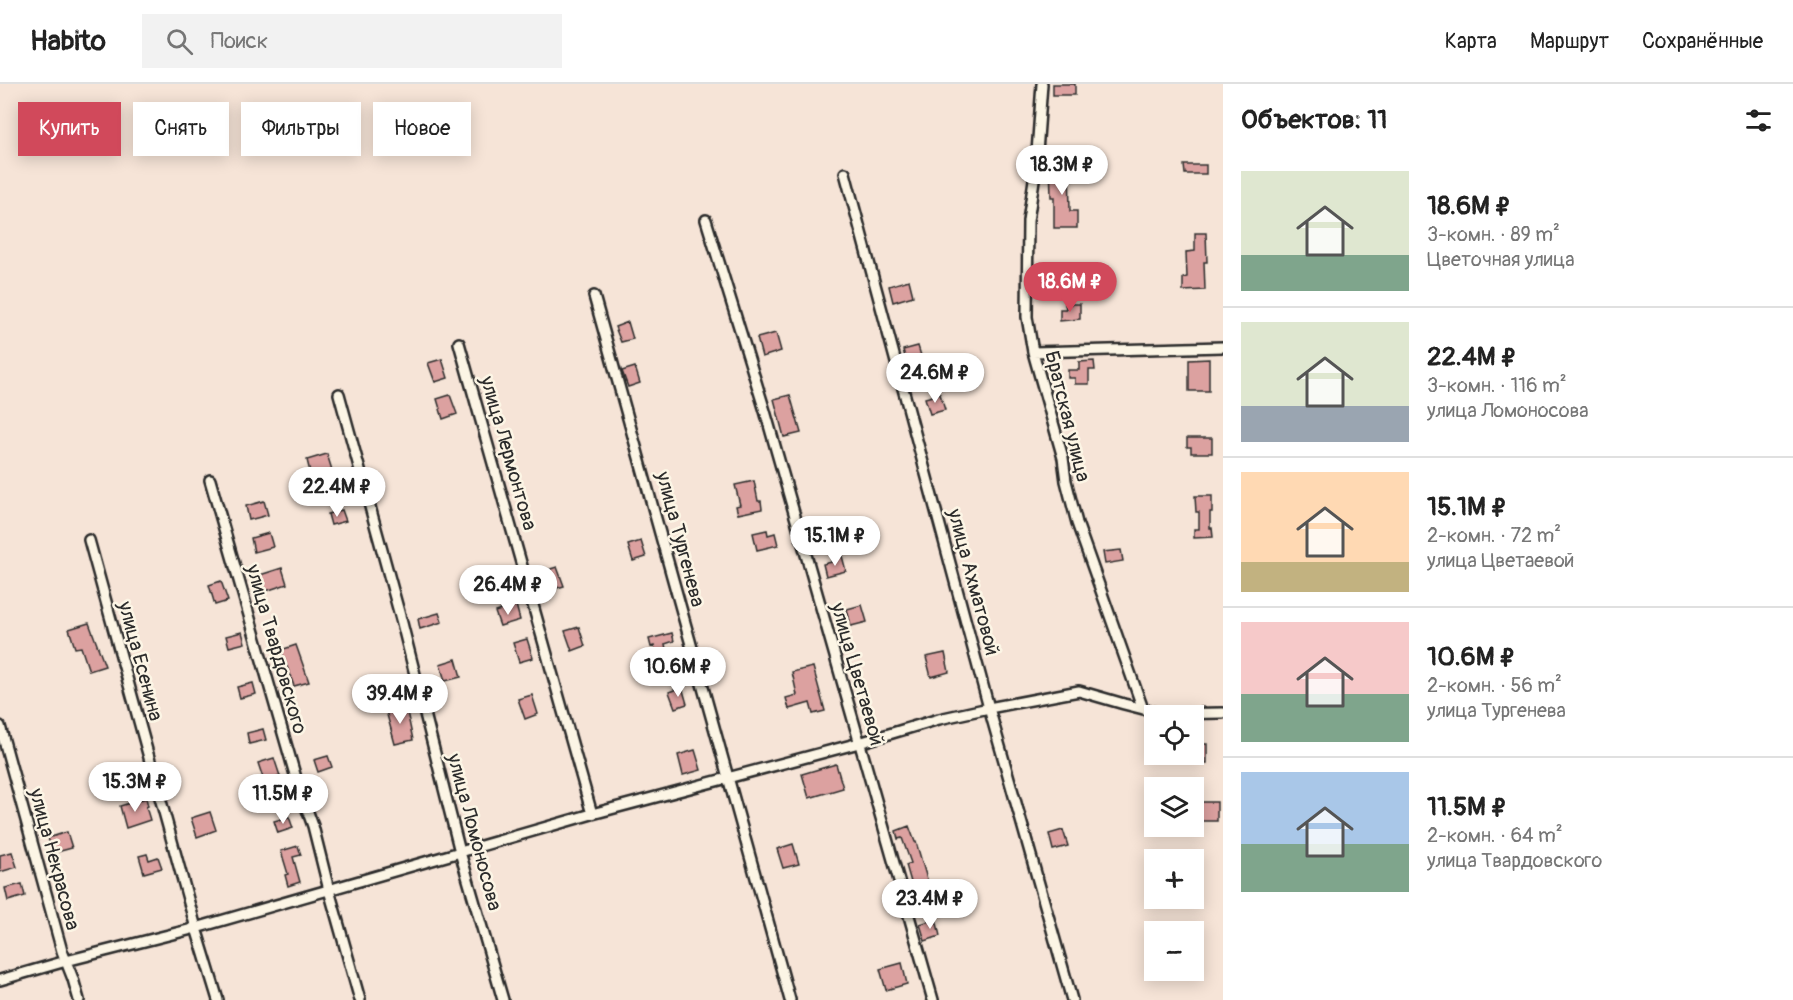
<!DOCTYPE html>
<html lang="ru">
<head>
<meta charset="utf-8">
<style>
	:root { --surface:#fff; --page:#f2f2f2; --text:#222; --muted:#767676; --line:#e0e0e0; --accent:#d1495b }
	body { margin:0; font-family:Pangolin,sans-serif; background:var(--page); color:var(--text); height:100vh; display:flex; flex-direction:column; font-size:22px; white-space:nowrap }
	* { box-sizing:border-box; margin:0 }
	p { font-size:20px; color:var(--muted) }
	.icon { flex:none; width:33px; height:33px; fill:none; stroke:currentColor; stroke-width:2; stroke-linecap:round; stroke-linejoin:round }
	.map { position:relative; flex:1; overflow:hidden }
	.side { display:flex; flex-direction:column; background:var(--surface); width:570px }
	.side>* { flex:none }
	.guide { position:absolute; left:18px; top:18px; width:570px; height:54px; display:flex; gap:12px }
	.controls { position:absolute; left:1144px; top:621px; display:grid; gap:12px }
	.controls a { display:grid; place-items:center; width:60px; height:60px; border-radius:0px; background:var(--surface); box-shadow:0 3px 15px #0003; font-size:30px }
	.price { position:absolute; translate:-50% -51px; padding:0 14px; border-radius:21px; background:#fff; color:#222; font-size:20px; line-height:39px; filter:drop-shadow(0 2px 3px #0008) }
	.price::after { content:''; position:absolute; left:50%; top:36px; width:18px; height:14px; margin-left:-9px; background:inherit; clip-path:polygon(0 0,100% 0,50% 100%) }
	.price.current { background:var(--accent); color:#fff }
	ul { padding:0; list-style:none }
	li { display:flex; align-items:center; gap:18px; height:150px; padding:0 18px }
	li+li { border-top:2px solid var(--line) }
	li span { display:grid; place-items:center; flex:none; width:168px; height:120px; border-radius:0px; color:#555 }
	li>.icon { margin-inline-start:auto }
	span .icon { width:72px; height:72px; fill:#fffc; stroke-width:1 }
	li b { font-size:26px }
	h2 { display:flex; justify-content:space-between; align-items:center; height:72px; padding:0 18px; font-size:26px }
	.chip { padding:0 21px; border-radius:0px; background:var(--surface); box-shadow:0 3px 15px #0003; font-size:21px; line-height:54px }
	.chip.current { background:var(--accent); color:#fff }
	header { display:flex; align-items:center; gap:36px; box-sizing:border-box; height:84px; padding:0 30px; background:var(--surface); border-bottom:2px solid var(--line) }
	header strong { font-size:28px }
	nav { display:flex; gap:33px; margin-inline-start:auto; font-size:21px }
	.search { width:420px; height:54px; background:var(--page); display:flex; align-items:center; gap:15px; box-sizing:border-box; padding:0 21px; border-radius:0px; color:var(--muted); font-size:22px }
	main { display:flex; flex:1; min-height:0 }
	.map>svg:first-child { display:block }
</style>
</head>
<body>
<header>
<strong>Habito</strong>
<div class="search"><svg class="icon" aria-label="search" viewBox="0 0 24 24"><circle cx="10" cy="10" r="6"/><path d="M15 15l6 6"/></svg>Поиск</div>
<nav><a>Карта</a><a>Маршрут</a><a>Сохранённые</a></nav>
</header>
<main>
<div class="map">
<svg width="1223" height="916" viewBox="0 0 1223 916">
	<rect width="100%" height="100%" fill="#f6e4d7"/>
	<filter id="ink" filterUnits="userSpaceOnUse"><feTurbulence type="fractalNoise" baseFrequency=".0167" numOctaves="2"/><feDisplacementMap in="SourceGraphic" scale="12" xChannelSelector="R" yChannelSelector="G"/><feConvolveMatrix kernelMatrix="1 2 1 2 8 2 1 2 1" color-interpolation-filters="sRGB"/></filter>
	<g filter="url(#ink)">
		<path fill="#dca1a0" stroke="#2b2b2b" stroke-width="1.5" d="M1053 0H1075V11H1053Z
			M1050 78 1069 79 1070 127H1077V144H1054V113H1051Z
			M1184 81H1206V90H1185Z
			M1195 149H1206L1207 178H1204L1205 206 1183 207V194L1187 193 1186 168 1195 167Z
			M909 196 913 212 893 218 889 202Z
			M1065 220H1080V235L1060 237V225H1066Z
			M628 238 633 255 621 258 615 243Z
			M776 249 781 267 762 273 757 254Z
			M918 262 923 278 908 283 903 266Z
			M442 275 448 294 435 298 428 279Z
			M1209 275V307H1189V276Z
			M1094 277 1095 286H1089V300H1075V294H1068V286H1079V278Z
			M635 283 640 299 628 303 622 287Z
			M940 310 945 326 930 330 925 314Z
			M450 311 457 330 443 335 437 315Z
			M790 311 801 349 784 353 774 315Z
			M1187 354H1212V369H1191V363H1187Z
			M327 370 332 386 311 392 307 376Z
			M754 397 758 417H761L762 425 738 430 736 422 740 421 735 401Z
			M1195 412H1212V428H1210V444H1212L1213 453 1194 454V445H1199V428H1196Z
			M264 417 268 431 249 436 246 422Z
			M342 426 346 437 331 441 328 430Z
			M767 446 768 451 775 449 778 461 757 466 753 449Z
			M269 449 273 463 254 468 251 454Z
			M641 457 646 473 633 477 628 461Z
			M1121 466 1123 477 1105 480 1103 468Z
			M842 472 846 487 826 492 823 480 832 478 831 475Z
			M557 483 564 502 550 506 544 487Z
			M282 484 287 500 266 507 260 491Z
			M221 497 228 517 215 521 209 501Z
			M516 521 520 536 500 542 495 528Z
			M862 521 867 538 851 542 847 525Z
			M439 529 442 538 420 545 418 535Z
			M89 539 105 582 89 587 81 563 75 564 69 545Z
			M579 543 585 562 572 567 565 547Z
			M242 548 245 559 229 563 226 552Z
			M672 549 674 557 665 560 667 570 657 573 654 562 651 563 649 555Z
			M527 555 533 574 519 578 513 559Z
			M296 561 309 598 294 602 281 566Z
			M945 569 949 588 931 593 926 573Z
			M456 575 461 593 445 597 440 580Z
			M813 583 825 627 813 630 810 619 789 625 786 614 797 611 792 588Z
			M253 599 256 610 240 614 237 603Z
			M682 603 687 620 675 624 669 608Z
			M532 611 538 630 525 635 518 615Z
			M406 623 413 656 395 660 386 627Z
			M263 645 266 656 249 660 247 649Z
			M1194 660H1207V679H1188V670H1194Z
			M695 666 701 686 683 691 678 671Z
			M328 672 332 683 318 688 314 676Z
			M274 674 280 692 264 697 258 679Z
			M836 680 843 704 809 714 802 690Z
			M146 714 148 722 146 723 150 736 126 744 120 722Z
			M1198 718H1217V737H1198Z
			M210 728 216 746 197 753 191 734Z
			M289 733 293 744 278 749 274 737Z
			M909 742 915 758H916L933 815 917 819 906 781 911 779 902 754 898 755 896 747Z
			M1063 746 1068 762 1053 766 1049 750Z
			M67 748 72 764 53 769 48 754Z
			M793 760 799 780 783 784 777 765Z
			M298 762 301 771 293 773 300 798 288 802 285 791 288 790 281 767Z
			M12 768 17 783 0 788V771Z
			M147 770 149 776 158 773 162 784 144 789 139 772Z
			M22 800 25 812 8 817 5 804Z
			M936 835 940 852 925 857 920 840Z
			M902 879 907 900 886 906 880 885Z"/>
		<g fill="none" stroke-linecap="round" stroke-linejoin="round">
			<defs>
				<path id="street" d="M1042 0 1036 82 1028 137 1027 233 1033 268 1063 374 1066 397 1077 439 1143 625
					M845 89 989 624 1072 916
					M706 136 765 327 933 916
					M594 212C661 446 723 682 790 916
					M459 259 592 730
					M1033 268 1223 263
					M339 310 402 539 460 768 503 916
					M210 396 298 701 313 742 329 806 360 916
					M89 456 196 844 218 916
					M0 642 62 867 73 895 79 916
					M0 896 66 877 196 844 592 730 859 659 939 635 989 624 1079 607 1124 620 1163 630 1223 629"/>
			</defs>
			<use href="#street" stroke="#2b2b2b" stroke-width="14"/>
			<use href="#street" stroke="#fcf5e5" stroke-width="9"/>
		</g>
	</g>
	<g text-anchor="middle" stroke-width="5" stroke-linejoin="round" paint-order="stroke">
		<g font-size="20" fill="#2b2b2b" stroke="#fcf5e5">
			<text transform="translate(1068 332) rotate(76)" y="7">Братская улица</text>
			<text transform="translate(509 369) rotate(74)" y="7">улица Лермонтова</text>
			<text transform="translate(681 455) rotate(75)" y="7">улица Тургенева</text>
			<text transform="translate(974 498) rotate(75)" y="7">улица Ахматовой</text>
			<text transform="translate(277 565) rotate(74)" y="7">улица Твардовского</text>
			<text transform="translate(141 577) rotate(75)" y="7">улица Есенина</text>
			<text transform="translate(858 590) rotate(74)" y="7">улица Цветаевой</text>
			<text transform="translate(475 748) rotate(75)" y="7">улица Ломоносова</text>
			<text transform="translate(55 775) rotate(75)" y="7">улица Некрасова</text>
		</g>
	</g>
</svg>
<div class="controls">
<a><svg class="icon" aria-label="locate" viewBox="0 0 24 24"><circle cx="12" cy="12" r="6"/><path d="M12 2v4M12 18v4M2 12h4M18 12h4"/></svg></a>
<a><svg class="icon" aria-label="layers" viewBox="0 0 24 24"><path d="M12 4l9 5-9 5-9-5zM3 14l9 5 9-5"/></svg></a>
<a>+</a>
<a>−</a>
</div>
<b class="price" style="left:1062px;top:112px">18.3M ₽</b>
<b class="price current" style="left:1070px;top:229px">18.6M ₽</b>
<b class="price" style="left:935px;top:320px">24.6M ₽</b>
<b class="price" style="left:337px;top:434px">22.4M ₽</b>
<b class="price" style="left:835px;top:483px">15.1M ₽</b>
<b class="price" style="left:508px;top:532px">26.4M ₽</b>
<b class="price" style="left:678px;top:614px">10.6M ₽</b>
<b class="price" style="left:400px;top:641px">39.4M ₽</b>
<b class="price" style="left:135px;top:729px">15.3M ₽</b>
<b class="price" style="left:283px;top:741px">11.5M ₽</b>
<b class="price" style="left:930px;top:846px">23.4M ₽</b>
<div class="guide">
<a class="chip current">Купить</a>
<a class="chip">Снять</a>
<a class="chip">Фильтры</a>
<a class="chip">Новое</a>
</div>
</div>
<section class="side">
<h2>Объектов: 11<svg class="icon" aria-label="filters" viewBox="0 0 24 24"><path d="M4 7h16M4 17h16"/><circle cx="9" cy="7" r="2"/><circle cx="15" cy="17" r="2"/></svg></h2>
<ul>
<li><span style="background:linear-gradient(#dfe7d0 70%,#7fa58c 0)"><svg class="icon" aria-label="home" viewBox="0 0 24 24"><path d="M3 11l9-7 9 7M6 9v11h12V9"/></svg></span><div><b>18.6M ₽</b><p>3-комн. · 89 m²</p><p>Цветочная улица</p></div></li>
<li><span style="background:linear-gradient(#dfe7d0 70%,#9aa5b1 0)"><svg class="icon" aria-label="home" viewBox="0 0 24 24"><path d="M3 11l9-7 9 7M6 9v11h12V9"/></svg></span><div><b>22.4M ₽</b><p>3-комн. · 116 m²</p><p>улица Ломоносова</p></div></li>
<li><span style="background:linear-gradient(#ffd9b3 75%,#c2b280 0)"><svg class="icon" aria-label="home" viewBox="0 0 24 24"><path d="M3 11l9-7 9 7M6 9v11h12V9"/></svg></span><div><b>15.1M ₽</b><p>2-комн. · 72 m²</p><p>улица Цветаевой</p></div></li>
<li><span style="background:linear-gradient(#f6c9c9 60%,#7fa58c 0)"><svg class="icon" aria-label="home" viewBox="0 0 24 24"><path d="M3 11l9-7 9 7M6 9v11h12V9"/></svg></span><div><b>10.6M ₽</b><p>2-комн. · 56 m²</p><p>улица Тургенева</p></div></li>
<li><span style="background:linear-gradient(#a9c7e8 60%,#7fa58c 0)"><svg class="icon" aria-label="home" viewBox="0 0 24 24"><path d="M3 11l9-7 9 7M6 9v11h12V9"/></svg></span><div><b>11.5M ₽</b><p>2-комн. · 64 m²</p><p>улица Твардовского</p></div></li>
</ul>
</section>
</main>
</body>
</html>
